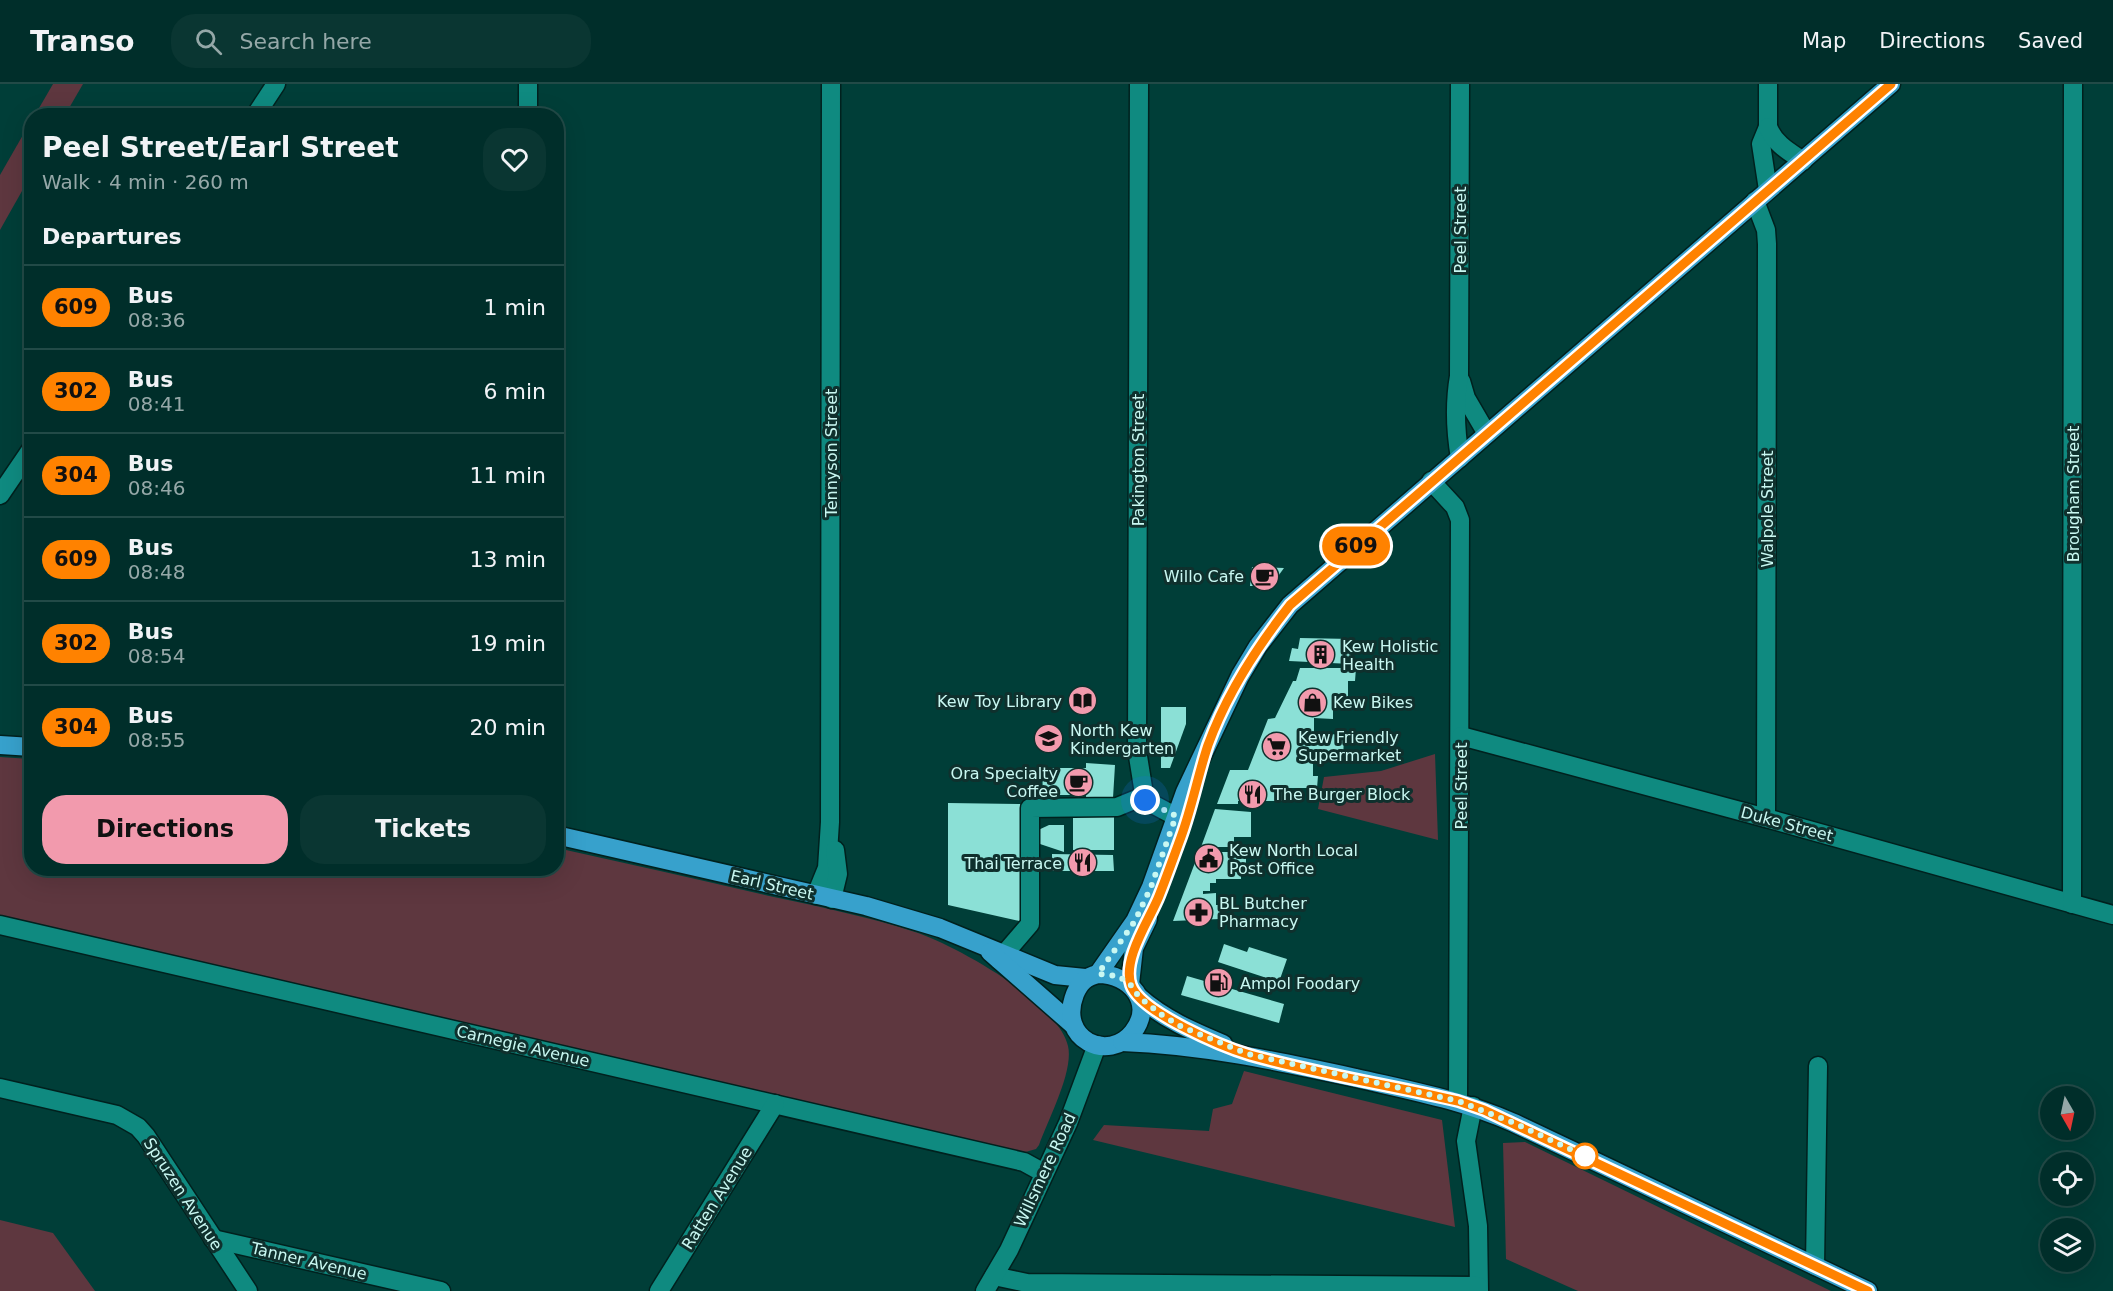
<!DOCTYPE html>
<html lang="en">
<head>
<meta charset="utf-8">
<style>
	:root { --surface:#002e2a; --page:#0a3632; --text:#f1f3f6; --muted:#95a8a8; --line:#224a47; --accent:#f29aad }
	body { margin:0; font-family:"DejaVu Sans",sans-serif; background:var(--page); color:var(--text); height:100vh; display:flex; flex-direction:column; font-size:22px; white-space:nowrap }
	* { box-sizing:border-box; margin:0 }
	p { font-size:20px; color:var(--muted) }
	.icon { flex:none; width:33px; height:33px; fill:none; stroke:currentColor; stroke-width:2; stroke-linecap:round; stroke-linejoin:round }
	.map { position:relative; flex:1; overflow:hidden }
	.side { position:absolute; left:24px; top:24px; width:540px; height:768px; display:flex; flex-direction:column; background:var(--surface); border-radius:24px; box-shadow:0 6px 24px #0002,0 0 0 2px var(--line) }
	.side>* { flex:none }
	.badge { padding:0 12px; border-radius:20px; font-size:21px; line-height:39px }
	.needle { width:39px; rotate:171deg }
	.controls { position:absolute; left:2040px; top:1002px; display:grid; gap:12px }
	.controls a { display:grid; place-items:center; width:54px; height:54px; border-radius:50%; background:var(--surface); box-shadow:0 6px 24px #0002,0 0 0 2px var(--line); font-size:30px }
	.you { position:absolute; width:30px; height:30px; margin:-15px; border:4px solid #fff; border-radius:50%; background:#1a73e8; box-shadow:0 0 0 9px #1a73e833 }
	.map>.badge { position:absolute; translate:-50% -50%; box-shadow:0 0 0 3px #fff }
	h2 { padding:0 18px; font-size:22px; line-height:54px }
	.round { display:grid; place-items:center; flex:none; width:63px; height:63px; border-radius:24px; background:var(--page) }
	.summary { display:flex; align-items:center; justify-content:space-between; height:102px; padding:0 18px }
	h1 { font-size:28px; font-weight:700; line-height:45px }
	.primary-button { display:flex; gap:12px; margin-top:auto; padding:12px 18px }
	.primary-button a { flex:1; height:69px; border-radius:24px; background:var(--accent); color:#111; font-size:24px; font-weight:700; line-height:69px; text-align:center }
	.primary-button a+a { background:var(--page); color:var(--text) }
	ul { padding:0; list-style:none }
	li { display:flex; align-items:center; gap:18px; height:84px; padding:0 18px; border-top:2px solid var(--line) }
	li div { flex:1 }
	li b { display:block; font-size:22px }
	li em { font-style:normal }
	li .badge { min-width:66px; font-weight:700; text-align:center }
	header { display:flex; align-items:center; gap:36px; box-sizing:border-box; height:84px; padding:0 30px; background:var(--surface); border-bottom:2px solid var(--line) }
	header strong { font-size:28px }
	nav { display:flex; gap:33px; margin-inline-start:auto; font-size:21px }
	.search { width:420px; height:54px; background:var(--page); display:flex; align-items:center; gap:15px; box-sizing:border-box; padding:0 21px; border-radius:24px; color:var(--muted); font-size:22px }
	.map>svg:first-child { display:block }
</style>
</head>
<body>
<header>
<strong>Transo</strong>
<div class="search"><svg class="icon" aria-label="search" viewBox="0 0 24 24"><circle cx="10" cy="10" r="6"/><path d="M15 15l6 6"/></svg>Search here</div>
<nav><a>Map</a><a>Directions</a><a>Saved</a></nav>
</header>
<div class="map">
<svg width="2113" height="1207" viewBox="0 0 2113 1207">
	<rect width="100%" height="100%" fill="#003e38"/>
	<g fill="#5e373f">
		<polygon points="53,0 83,0 65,31 35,31"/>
		<polygon points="31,37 31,91 0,146 0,91"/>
		<polygon points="1435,670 1438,756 1318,725 1324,693 1381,687"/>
		<path d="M0,673L31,675L32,784H556L557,764C629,780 701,796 774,813C821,823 869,833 915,848C955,861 1058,918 1068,962C1074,987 1048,1036 1039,1061L1036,1065L1022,1069L0,831Z"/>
		<polygon points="1244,987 1442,1036 1455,1143 1093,1056 1104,1041 1209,1047 1213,1025 1232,1020"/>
		<polygon points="1525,1058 1831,1207 1578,1207 1506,1175 1503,1059"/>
		<polygon points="0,1136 53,1149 95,1207 0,1207"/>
	</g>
	<g fill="#8be0d6">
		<polygon points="1252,483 1284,484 1271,502 1250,502"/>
		<polygon points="1300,554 1352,555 1351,580 1289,577 1292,564 1298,565"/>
		<polygon points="1300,584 1356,584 1355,597 1348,597 1348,614 1341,613 1340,622 1333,622 1333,635 1314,634 1314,649 1344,651 1343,677 1313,677 1313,692 1318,692 1317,704 1283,704 1283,717 1238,717 1238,720 1217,720 1230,686 1248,686 1268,635 1275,634 1293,597 1296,597"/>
		<polygon points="1161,623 1186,623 1186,640 1170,684 1161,684"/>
		<polygon points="1086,679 1115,681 1113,714 1086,714 1086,711 1043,711 1042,684 1086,684"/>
		<polygon points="948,719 1025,720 1024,838 948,821"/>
		<polygon points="1215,725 1251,728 1251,753 1234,753 1234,763 1201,763"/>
		<rect x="1073" y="729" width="41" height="37"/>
		<polygon points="1049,741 1064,741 1064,768 1034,758 1034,748"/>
		<polygon points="1199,768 1246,768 1246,780 1241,780 1241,795 1216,795 1216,799 1210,799 1210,807 1203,807 1203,810 1216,809 1216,821 1220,821 1220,835 1173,837"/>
		<polygon points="1052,770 1113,771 1114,787 1052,787"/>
		<polygon points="1224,860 1247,868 1249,863 1287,875 1279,898 1218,878"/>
		<polygon points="1187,892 1284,920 1279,939 1181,911"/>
	</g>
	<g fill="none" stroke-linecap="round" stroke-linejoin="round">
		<defs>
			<g id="minor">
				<polyline points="528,0 528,32"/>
				<polyline points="1139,0 1137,666 1145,716 1175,732"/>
				<polyline points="1768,0 1768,43 1761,60 1768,106"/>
				<polyline points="255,32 276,0"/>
				<path d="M1768,43C1775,60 1788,67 1803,77"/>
				<polyline points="1755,117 1766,146 1767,160 1766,734"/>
				<polyline points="1461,297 1466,314 1487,350"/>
				<path d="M1460,374C1455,345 1454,321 1459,292L1460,0"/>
				<polyline points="1431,397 1455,423 1460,436 1458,1017"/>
				<polyline points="0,411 32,364"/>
				<polyline points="1461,652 1766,734 2113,831"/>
				<polyline points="816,811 827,784 830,738 831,0"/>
				<polyline points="832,815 838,790 835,766"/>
				<polyline points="2072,820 2073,0"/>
				<polyline points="0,841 1024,1078 1044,1089"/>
				<polyline points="999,876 1030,840 1030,724 1117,723 1144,712"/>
				<polyline points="0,1004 117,1031 138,1043 146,1052 248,1207"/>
				<polyline points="1473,1022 1466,1057 1478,1142 1479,1207"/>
				<polyline points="213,1155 441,1207"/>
				<polyline points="1815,1182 1818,982"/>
				<polyline points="994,1192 1027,1199 1478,1202"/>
				<polyline points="659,1207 775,1020"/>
				<polyline points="985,1207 1009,1166 1068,1039 1097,961"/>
			</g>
			<g id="major">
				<polyline points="0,661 32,663"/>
				<polyline points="556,751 866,822 940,844 1055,891 1085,894"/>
				<polyline points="990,868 1072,940"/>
				<polyline points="1098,890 1135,837 1151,803 1185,708 1240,592 1258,562 1290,521 1891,0"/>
				<path d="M1098,890C1130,890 1155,919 1133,948C1109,979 1057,956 1075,910C1080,898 1086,893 1098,890Z"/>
				<polyline points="1130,900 1134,864 1148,835"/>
				<path d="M1139,913C1164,935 1192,947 1223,960"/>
				<path d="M1122,958C1203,961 1277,977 1356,994C1412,1007 1462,1016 1514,1039L1868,1207"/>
			</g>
		</defs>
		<use href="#minor" stroke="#00211e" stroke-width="21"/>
		<use href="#major" stroke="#00211e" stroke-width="21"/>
		<use href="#minor" stroke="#0f8a80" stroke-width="18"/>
		<use href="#major" stroke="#37a1cc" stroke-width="18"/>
	</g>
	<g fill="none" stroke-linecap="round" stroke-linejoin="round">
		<defs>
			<path id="line" d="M1868,1207L1484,1026L1458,1017C1389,1001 1318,990 1250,971C1223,963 1140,928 1131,901C1122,875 1150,835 1159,812C1167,792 1174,772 1181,753C1192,723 1198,691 1208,661C1227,609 1256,564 1290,521L1891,0"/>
		</defs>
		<use href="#line" stroke="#fff" stroke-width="14"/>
		<use href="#line" stroke="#ff8200" stroke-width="9"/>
		<polyline stroke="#c9f8f2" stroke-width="6" stroke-dasharray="0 10.8" points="1145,716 1176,732 1151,803 1135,837 1098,890 1118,892 1130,900 1139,913 1162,931 1182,943 1248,970 1458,1017 1514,1039 1585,1072"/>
	</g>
	<defs>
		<symbol id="cafe-disc" viewBox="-11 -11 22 22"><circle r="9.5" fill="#f29aad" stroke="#0f302d"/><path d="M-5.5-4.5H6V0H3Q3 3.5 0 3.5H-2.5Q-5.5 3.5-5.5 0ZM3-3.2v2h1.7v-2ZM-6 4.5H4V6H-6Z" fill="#111"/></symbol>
		<symbol id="building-disc" viewBox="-11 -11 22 22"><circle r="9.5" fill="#f29aad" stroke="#0f302d"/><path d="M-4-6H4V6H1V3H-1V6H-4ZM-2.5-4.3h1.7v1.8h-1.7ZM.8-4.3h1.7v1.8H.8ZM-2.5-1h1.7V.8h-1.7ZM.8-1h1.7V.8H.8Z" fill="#111"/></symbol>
		<symbol id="library-disc" viewBox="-11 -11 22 22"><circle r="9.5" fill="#f29aad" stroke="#0f302d"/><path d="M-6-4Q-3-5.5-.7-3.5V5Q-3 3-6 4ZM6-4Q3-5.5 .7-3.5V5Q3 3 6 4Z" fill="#111"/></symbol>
		<symbol id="shop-disc" viewBox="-11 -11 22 22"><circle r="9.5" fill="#f29aad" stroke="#0f302d"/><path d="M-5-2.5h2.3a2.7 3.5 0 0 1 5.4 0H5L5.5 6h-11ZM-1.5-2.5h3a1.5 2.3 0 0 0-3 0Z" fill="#111"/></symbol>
		<symbol id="school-disc" viewBox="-11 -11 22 22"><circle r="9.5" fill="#f29aad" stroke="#0f302d"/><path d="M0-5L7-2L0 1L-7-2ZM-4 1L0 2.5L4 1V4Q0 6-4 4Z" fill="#111"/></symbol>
		<symbol id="supermarket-disc" viewBox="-11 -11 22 22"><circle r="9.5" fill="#f29aad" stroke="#0f302d"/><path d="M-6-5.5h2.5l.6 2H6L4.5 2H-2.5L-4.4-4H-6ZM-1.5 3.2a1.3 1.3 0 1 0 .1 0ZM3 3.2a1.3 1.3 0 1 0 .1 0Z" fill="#111"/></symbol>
		<symbol id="restaurant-disc" viewBox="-11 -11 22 22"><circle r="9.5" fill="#f29aad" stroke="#0f302d"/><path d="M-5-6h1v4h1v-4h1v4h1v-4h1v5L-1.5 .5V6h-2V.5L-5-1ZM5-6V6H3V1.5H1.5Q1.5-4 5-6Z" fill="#111"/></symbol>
		<symbol id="civic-disc" viewBox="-11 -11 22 22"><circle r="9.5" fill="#f29aad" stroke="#0f302d"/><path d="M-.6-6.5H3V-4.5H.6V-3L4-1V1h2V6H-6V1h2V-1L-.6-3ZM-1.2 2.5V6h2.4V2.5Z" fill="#111"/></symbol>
		<symbol id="pharmacy-disc" viewBox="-11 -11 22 22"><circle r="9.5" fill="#f29aad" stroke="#0f302d"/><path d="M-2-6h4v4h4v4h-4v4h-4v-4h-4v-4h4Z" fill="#111"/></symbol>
		<symbol id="fuel-disc" viewBox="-11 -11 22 22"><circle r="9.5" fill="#f29aad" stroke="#0f302d"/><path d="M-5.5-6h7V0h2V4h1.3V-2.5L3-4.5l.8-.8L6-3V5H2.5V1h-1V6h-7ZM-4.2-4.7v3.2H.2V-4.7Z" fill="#111"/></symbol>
	</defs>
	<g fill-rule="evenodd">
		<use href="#cafe-disc" x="1248" y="476" width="33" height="33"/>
		<use href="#building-disc" x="1304" y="554" width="33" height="33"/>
		<use href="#library-disc" x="1066" y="600" width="33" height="33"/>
		<use href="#shop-disc" x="1296" y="602" width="33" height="33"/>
		<use href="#school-disc" x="1032" y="638" width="33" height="33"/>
		<use href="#supermarket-disc" x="1260" y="646" width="33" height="33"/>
		<use href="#cafe-disc" x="1062" y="682" width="33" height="33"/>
		<use href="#restaurant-disc" x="1236" y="694" width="33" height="33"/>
		<use href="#civic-disc" x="1192" y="758" width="33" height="33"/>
		<use href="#restaurant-disc" x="1066" y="762" width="33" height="33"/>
		<use href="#pharmacy-disc" x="1182" y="812" width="33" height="33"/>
		<use href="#fuel-disc" x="1202" y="882" width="33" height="33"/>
	</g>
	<circle fill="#fff" stroke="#ff8200" stroke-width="3" cx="1585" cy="1072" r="12"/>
	<g text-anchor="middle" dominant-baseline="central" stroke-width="6" stroke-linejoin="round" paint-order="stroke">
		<g font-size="16" fill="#c9f8f2" stroke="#0f302d">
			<text transform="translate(1460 146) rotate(-90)">Peel Street</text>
			<text transform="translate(831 369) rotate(-90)">Tennyson Street</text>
			<text transform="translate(1138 376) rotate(-90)">Pakington Street</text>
			<text transform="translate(2073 410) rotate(-90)">Brougham Street</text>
			<text transform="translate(1767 425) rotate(-90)">Walpole Street</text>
			<text transform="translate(1461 702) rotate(-90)">Peel Street</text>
			<text transform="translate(1787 740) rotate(15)">Duke Street</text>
			<text transform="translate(772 801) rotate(13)">Earl Street</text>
			<text transform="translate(523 962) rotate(13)">Carnegie Avenue</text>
			<text transform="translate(1045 1086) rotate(-65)">Willsmere Road</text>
			<text transform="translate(183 1110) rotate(57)">Spruzen Avenue</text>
			<text transform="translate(717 1114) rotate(-58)">Ratten Avenue</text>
			<text transform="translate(309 1177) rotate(13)">Tanner Avenue</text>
		</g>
		<g font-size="16" fill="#c9f8f2" stroke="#0f302d" text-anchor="start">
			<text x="1244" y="492" text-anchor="end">Willo Cafe</text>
			<text x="1342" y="562">Kew Holistic<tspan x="1342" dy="18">Health</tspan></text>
			<text x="1062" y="617" text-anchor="end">Kew Toy Library</text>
			<text x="1333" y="618">Kew Bikes</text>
			<text x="1070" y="646">North Kew<tspan x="1070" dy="18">Kindergarten</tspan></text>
			<text x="1298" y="653">Kew Friendly<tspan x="1298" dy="18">Supermarket</tspan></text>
			<text x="1058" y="689" text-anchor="end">Ora Specialty<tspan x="1058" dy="18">Coffee</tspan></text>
			<text x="1273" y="710">The Burger Block</text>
			<text x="1229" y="766">Kew North Local<tspan x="1229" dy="18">Post Office</tspan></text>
			<text x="1062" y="779" text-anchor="end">Thai Terrace</text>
			<text x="1219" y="819">BL Butcher<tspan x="1219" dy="18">Pharmacy</tspan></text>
			<text x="1240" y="899">Ampol Foodary</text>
		</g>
	</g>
</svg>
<div class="controls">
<a><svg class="needle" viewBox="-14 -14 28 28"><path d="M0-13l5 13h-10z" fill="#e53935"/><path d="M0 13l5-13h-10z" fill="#95a8a8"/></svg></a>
<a><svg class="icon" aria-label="locate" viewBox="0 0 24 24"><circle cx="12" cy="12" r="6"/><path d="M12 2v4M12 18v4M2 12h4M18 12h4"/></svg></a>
<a><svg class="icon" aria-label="layers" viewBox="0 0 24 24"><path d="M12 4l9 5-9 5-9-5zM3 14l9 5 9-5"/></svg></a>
</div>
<div class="you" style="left:1145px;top:716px"></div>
<b class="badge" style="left:1356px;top:462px;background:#ff8200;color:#111">609</b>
<section class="side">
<div class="summary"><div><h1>Peel Street/Earl Street</h1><p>Walk · 4 min · 260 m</p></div><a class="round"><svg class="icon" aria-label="heart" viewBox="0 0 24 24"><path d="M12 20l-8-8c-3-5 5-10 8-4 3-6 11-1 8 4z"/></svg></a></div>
<h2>Departures</h2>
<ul>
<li><span class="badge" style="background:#ff8200;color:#111">609</span><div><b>Bus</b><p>08:36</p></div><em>1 min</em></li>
<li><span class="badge" style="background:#ff8200;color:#111">302</span><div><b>Bus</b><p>08:41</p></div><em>6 min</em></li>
<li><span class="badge" style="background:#ff8200;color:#111">304</span><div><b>Bus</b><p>08:46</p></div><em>11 min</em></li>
<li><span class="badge" style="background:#ff8200;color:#111">609</span><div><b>Bus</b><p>08:48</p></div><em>13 min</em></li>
<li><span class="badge" style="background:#ff8200;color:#111">302</span><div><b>Bus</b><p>08:54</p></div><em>19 min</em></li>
<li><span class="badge" style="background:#ff8200;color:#111">304</span><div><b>Bus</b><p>08:55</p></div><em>20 min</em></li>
</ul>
<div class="primary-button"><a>Directions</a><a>Tickets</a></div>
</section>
</div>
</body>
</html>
